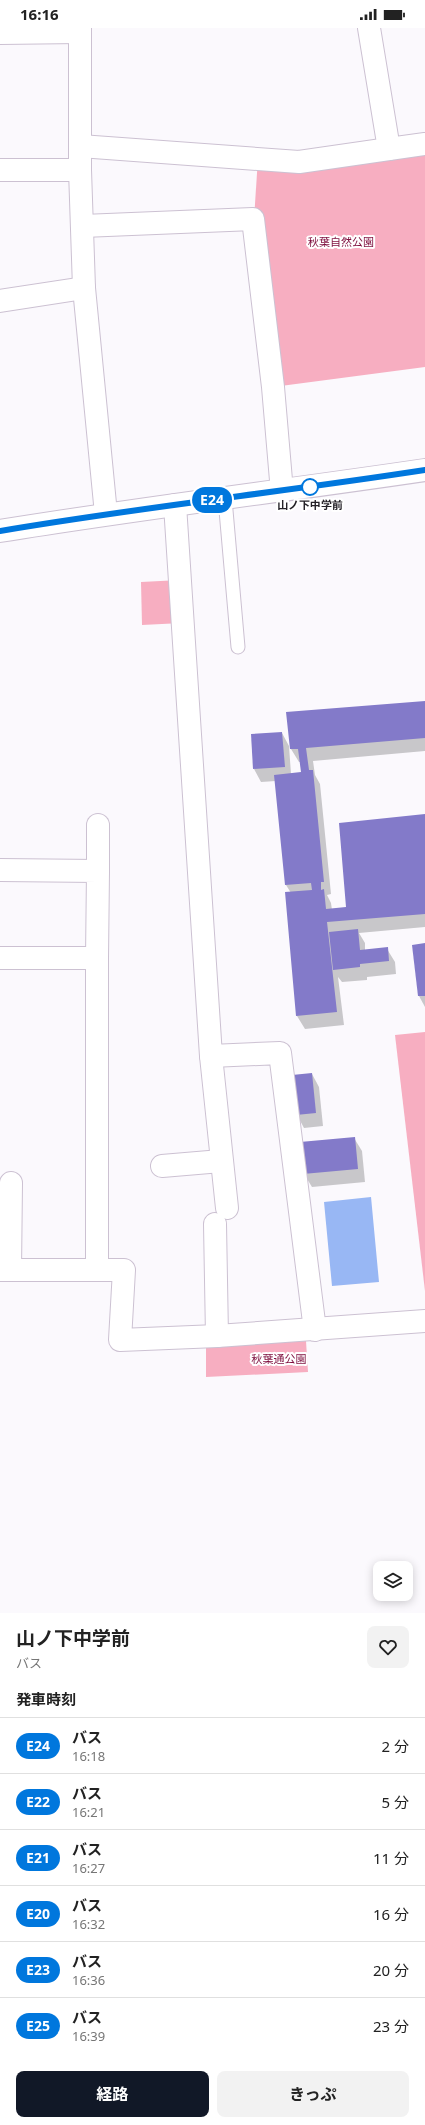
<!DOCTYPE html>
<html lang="ja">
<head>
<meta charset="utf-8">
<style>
	:root { --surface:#fff; --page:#f2f2f2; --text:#222; --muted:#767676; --line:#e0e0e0; --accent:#111827 }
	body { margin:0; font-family:"Noto Sans","Noto Sans JP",sans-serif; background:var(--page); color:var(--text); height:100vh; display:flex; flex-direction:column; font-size:15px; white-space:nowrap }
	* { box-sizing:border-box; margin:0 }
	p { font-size:13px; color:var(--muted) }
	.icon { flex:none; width:22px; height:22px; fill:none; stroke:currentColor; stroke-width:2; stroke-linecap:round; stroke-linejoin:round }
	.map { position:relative; height:1585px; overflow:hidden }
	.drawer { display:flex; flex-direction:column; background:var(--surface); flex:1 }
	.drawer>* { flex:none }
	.badge { padding:0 8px; border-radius:13px; font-size:14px; line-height:26px }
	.tools { position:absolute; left:373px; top:1533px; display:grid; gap:8px }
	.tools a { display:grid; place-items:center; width:40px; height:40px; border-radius:8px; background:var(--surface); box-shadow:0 2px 10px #0003; font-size:20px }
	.map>.badge { position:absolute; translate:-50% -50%; box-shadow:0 0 0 2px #fff }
	h2 { padding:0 16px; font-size:15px; line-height:36px }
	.round { display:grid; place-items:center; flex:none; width:42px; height:42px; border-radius:8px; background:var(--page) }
	.overview { display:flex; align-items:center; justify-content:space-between; height:68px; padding:0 16px }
	h1 { font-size:19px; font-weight:700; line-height:30px }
	.action { display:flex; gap:8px; margin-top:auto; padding:8px 16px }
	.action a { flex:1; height:46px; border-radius:8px; background:var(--accent); color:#fff; font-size:16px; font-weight:700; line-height:46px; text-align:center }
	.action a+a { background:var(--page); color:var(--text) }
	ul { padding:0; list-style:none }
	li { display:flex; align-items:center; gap:12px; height:56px; padding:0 16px; border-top:1px solid var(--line) }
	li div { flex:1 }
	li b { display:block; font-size:15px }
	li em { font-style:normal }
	li .badge { min-width:44px; font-weight:700; text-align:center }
	.status { display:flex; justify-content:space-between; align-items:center; height:28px; padding:0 20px; background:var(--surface); direction:ltr }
	.status svg { height:11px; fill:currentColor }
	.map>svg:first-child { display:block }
</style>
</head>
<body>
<div class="status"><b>16:16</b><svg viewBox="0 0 49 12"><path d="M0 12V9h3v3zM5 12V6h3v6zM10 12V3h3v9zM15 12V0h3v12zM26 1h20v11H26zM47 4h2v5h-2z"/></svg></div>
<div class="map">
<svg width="425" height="1585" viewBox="0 0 425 1585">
	<rect width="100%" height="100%" fill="#fbf9fd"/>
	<g fill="#f7aec1">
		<polygon points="425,116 425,339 273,359 254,191 258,130"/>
		<polygon points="180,552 182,595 142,597 141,554"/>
		<polygon points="425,1004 425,1263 395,1007"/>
		<polygon points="306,1313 308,1344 206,1349 206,1319"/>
	</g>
	<polygon fill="#98b7f4" points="371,1169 379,1254 332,1258 324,1174"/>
	<g fill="#0003">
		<polygon points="425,674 425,723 313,733 315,747 320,756 331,866 327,867 331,875 332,882 347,880 425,787 425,899 359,905 365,915 365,922 387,921 395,934 396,946 367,949 367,952 342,954 338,949 344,997 305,1001 297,988 291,865 286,857 276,753 261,754 254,741 282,705 289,718 291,746 302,745 300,734 299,734 291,721 287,685"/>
		<polygon points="425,916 425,979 419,968"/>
		<polygon points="312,1046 319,1059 323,1098 304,1100 297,1087"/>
		<polygon points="354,1110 362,1123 365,1154 312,1159 304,1146"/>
	</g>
	<g fill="#837ac9">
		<polygon points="425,673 425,710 306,720 309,742 313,742 324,854 321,854 321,862 324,861 326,881 346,879 339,795 425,786 425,886 327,894 337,984 296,988 285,864 312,862 311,855 285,857 274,747 301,744 298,721 290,721 286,684"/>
		<polygon points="282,704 285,739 253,741 251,706"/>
		<polygon points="358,901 360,922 388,919 389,933 360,936 360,939 333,942 329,904"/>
		<polygon points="425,915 425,968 418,968 412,917"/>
		<polygon points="312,1045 316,1085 296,1087 292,1047"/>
		<polygon points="355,1109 358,1141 303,1146 300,1114"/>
	</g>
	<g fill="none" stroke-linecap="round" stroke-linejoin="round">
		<defs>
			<polyline id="lane" points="225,471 238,619"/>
			<g id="street">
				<polyline points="369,0 389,121 425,116"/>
				<polyline points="0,5 80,4"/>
				<polyline points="80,118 299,134 389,121"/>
				<polyline points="0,142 80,142"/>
				<polyline points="83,198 253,191 273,359 282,464"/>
				<polyline points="0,273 84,260"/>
				<polyline points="175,477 211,1028 280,1025 315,1302"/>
				<polyline points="0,842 98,843 97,930"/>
				<polyline points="98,843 98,797"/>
				<polyline points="0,930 97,930 97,1242"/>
				<polyline points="211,1028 227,1180"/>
				<polyline points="162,1138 221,1133"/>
				<polyline points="215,1196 217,1308"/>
				<polyline points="0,1242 124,1242 120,1312 217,1308 425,1293"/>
				<polyline points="10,1242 11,1155"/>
			</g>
			<polyline id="secondary" points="80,0 80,142 84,260 106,486"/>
			<path id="highway" d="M0,503C141,480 283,463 425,442"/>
		</defs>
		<use href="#lane" stroke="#ccc1d2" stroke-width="15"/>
		<use href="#street" stroke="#ccc1d2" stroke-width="24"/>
		<use href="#secondary" stroke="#ccc1d2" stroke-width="24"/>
		<use href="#highway" stroke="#ccc1d2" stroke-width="24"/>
		<use href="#lane" stroke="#fff" stroke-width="13"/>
		<use href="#street" stroke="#fff" stroke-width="22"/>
		<use href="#secondary" stroke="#fff" stroke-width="22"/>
		<use href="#highway" stroke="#fff" stroke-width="22"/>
	</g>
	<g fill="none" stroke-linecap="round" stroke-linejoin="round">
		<defs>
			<path id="line" d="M0,503C141,479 283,464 425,442"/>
		</defs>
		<use href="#line" stroke="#fff" stroke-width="9"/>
		<use href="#line" stroke="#07d" stroke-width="6"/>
	</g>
	<circle fill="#fff" stroke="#07d" stroke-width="2" cx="310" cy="459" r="8"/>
	<g text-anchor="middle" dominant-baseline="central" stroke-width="4" stroke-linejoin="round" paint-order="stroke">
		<g font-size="11" fill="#7e0f3e" stroke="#fff">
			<text x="341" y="213">秋葉自然公園</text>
			<text x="279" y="1330">秋葉通公園</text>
		</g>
		<g font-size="11" font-weight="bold" fill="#242127" stroke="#fff">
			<text x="310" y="476">山ノ下中学前</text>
		</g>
	</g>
</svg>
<div class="tools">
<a><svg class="icon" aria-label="layers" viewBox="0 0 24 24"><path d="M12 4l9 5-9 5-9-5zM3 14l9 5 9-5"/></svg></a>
</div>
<b class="badge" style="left:212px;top:472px;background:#07d;color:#fff">E24</b>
</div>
<section class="drawer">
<div class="overview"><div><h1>山ノ下中学前</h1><p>バス</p></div><a class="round"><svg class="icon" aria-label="heart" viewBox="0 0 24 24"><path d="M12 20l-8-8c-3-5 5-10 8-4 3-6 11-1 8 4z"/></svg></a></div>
<h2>発車時刻</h2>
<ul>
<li><span class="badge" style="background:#07d;color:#fff">E24</span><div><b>バス</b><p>16:18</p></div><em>2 分</em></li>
<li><span class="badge" style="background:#07d;color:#fff">E22</span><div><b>バス</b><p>16:21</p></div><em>5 分</em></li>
<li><span class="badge" style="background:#07d;color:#fff">E21</span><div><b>バス</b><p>16:27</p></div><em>11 分</em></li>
<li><span class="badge" style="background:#07d;color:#fff">E20</span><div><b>バス</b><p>16:32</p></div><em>16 分</em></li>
<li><span class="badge" style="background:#07d;color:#fff">E23</span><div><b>バス</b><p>16:36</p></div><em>20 分</em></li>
<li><span class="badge" style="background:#07d;color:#fff">E25</span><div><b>バス</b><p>16:39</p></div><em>23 分</em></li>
</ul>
<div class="action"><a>経路</a><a>きっぷ</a></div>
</section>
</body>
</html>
